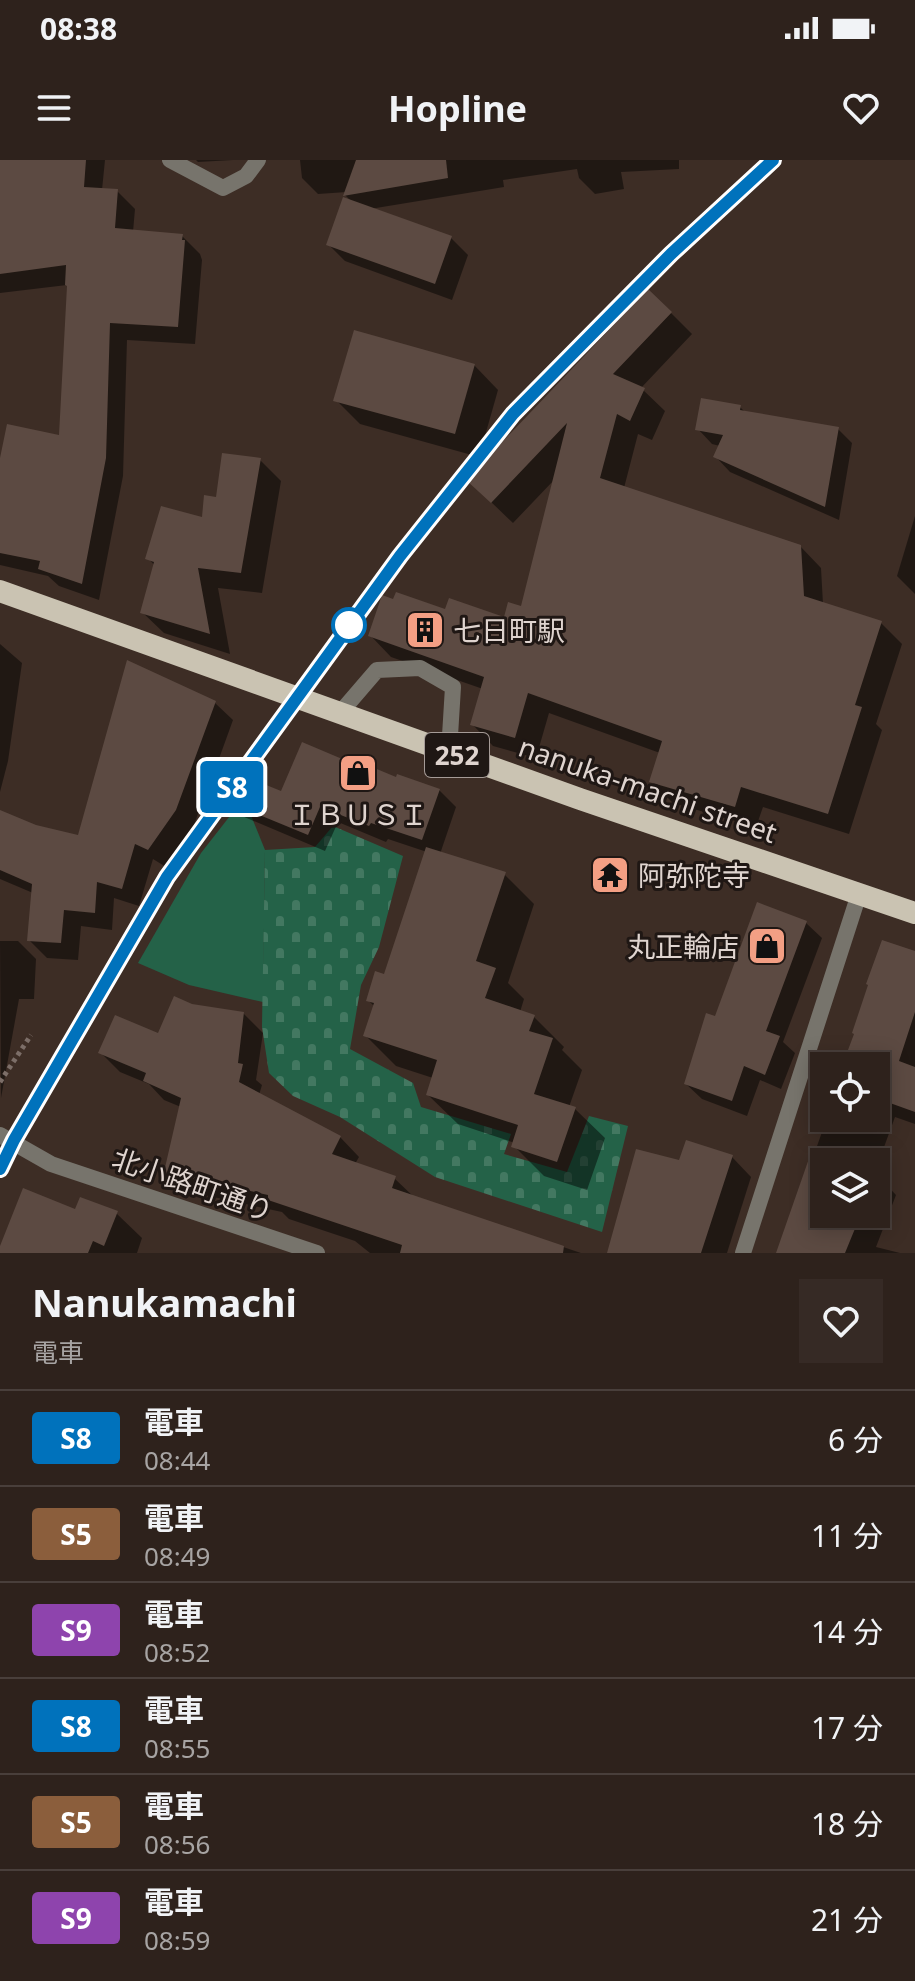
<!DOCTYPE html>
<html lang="ja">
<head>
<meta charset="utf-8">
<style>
	:root { --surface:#2e221c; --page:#362a25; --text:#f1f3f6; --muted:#a7a4a3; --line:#493f3b }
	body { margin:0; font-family:"Noto Sans","Noto Sans JP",sans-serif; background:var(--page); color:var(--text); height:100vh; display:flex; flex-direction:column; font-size:30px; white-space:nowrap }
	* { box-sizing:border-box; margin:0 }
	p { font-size:26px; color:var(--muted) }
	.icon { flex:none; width:44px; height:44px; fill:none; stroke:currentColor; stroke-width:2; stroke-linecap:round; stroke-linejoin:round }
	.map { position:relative; height:1093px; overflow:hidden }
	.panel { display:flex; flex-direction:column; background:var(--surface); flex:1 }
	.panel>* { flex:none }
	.badge { padding:0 16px; border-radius:6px; font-size:28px; line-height:52px }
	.tools { position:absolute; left:810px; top:892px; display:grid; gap:16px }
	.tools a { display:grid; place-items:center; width:80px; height:80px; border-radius:0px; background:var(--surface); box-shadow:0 4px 20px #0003,0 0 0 2px var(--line); font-size:40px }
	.map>.badge { position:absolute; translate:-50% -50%; box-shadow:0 0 0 4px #fff }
	.round { display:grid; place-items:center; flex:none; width:84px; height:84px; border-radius:0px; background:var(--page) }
	.headline { display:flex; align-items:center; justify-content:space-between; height:136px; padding:0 32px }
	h1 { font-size:38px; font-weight:700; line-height:60px }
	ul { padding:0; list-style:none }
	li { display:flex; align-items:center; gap:24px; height:96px; padding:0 32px; border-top:2px solid var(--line) }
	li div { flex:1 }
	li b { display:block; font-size:30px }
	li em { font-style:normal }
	li .badge { min-width:88px; font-weight:700; text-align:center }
	.status { display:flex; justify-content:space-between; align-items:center; height:56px; padding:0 40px; background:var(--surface); direction:ltr }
	.status svg { height:22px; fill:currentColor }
	header { display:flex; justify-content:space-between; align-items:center; height:104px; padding:0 32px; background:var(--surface); font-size:36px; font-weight:700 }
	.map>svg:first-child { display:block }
</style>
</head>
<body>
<div class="status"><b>08:38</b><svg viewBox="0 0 49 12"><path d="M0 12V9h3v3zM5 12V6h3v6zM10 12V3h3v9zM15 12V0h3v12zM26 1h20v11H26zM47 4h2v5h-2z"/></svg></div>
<header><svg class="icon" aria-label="menu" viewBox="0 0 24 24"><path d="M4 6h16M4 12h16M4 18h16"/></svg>Hopline<svg class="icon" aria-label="heart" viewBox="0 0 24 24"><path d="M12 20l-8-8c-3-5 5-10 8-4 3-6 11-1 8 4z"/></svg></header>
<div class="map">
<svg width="915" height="1093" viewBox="0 0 915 1093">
	<defs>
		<pattern id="cemetery-stones" width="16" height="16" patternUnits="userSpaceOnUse" patternTransform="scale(2)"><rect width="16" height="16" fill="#246248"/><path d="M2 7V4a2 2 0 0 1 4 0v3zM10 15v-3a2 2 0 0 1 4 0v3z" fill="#437861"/></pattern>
	</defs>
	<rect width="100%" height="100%" fill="#3d2d25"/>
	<polygon fill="#246248" points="244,638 265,690 263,842 189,825 138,803 201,693"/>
	<polygon fill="url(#cemetery-stones)" points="333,666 403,696 379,787 361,825 350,889 413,923 421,947 511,974 504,994 567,1012 589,956 628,966 602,1072 435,1017 340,957 293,936 269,913 262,867 265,690 315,687"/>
	<g fill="#0007">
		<polygon points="0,0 105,0 102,30 117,31 135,49 133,72 182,76 200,94 202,100 195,184 127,180 123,316 99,440 59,426 48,416 0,405 0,308 61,277 69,127 67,125 0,133"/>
		<polygon points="196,0 233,0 198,2"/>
		<polygon points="300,0 679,0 679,9 621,12 624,29 595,34 579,18 577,9 503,20 504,27 370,49 451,78 468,95 452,140 345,101 328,84 353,43 345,35 347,32 318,34 302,18"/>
		<polygon points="671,153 692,174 641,228 665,251 652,280 638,274 624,328 800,386 821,408 823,444 881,463 902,484 876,564 882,570 849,674 763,647 756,667 673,643 651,621 660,593 549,553 536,598 493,586 472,564 483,529 391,497 370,475 446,452 505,460 523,448 555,319 513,363 490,341"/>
		<polygon points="474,205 498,230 479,297 360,264 336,240"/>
		<polygon points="740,247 747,254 838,269 852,283 839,360 730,312 716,297 720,286 712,284 698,269"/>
		<polygon points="260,300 281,321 262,433 218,428 230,494 164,473 142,452 155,406 148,398 204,360 218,339"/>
		<polygon points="915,356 915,434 897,416"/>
		<polygon points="0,484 22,503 8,601 0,632"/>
		<polygon points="215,543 233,560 216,607 282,633 355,606 439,630 456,647 440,694 504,714 534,744 508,823 524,839 520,852 534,857 564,887 562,890 582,910 569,947 575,949 605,978 587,1030 544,1016 514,986 515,983 458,964 428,935 433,918 396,906 366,876 375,847 368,840 385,816 427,692 388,679 386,682 338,662 325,691 223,648 206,631 193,668 166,707 153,699 139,746 114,738 112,770 81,766 78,800 47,798 29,780 33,733 0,719 0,652 38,667 80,677"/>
		<polygon points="806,763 822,778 783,882 795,893 781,929 760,920 747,956 702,939 686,924"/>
		<polygon points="0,781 18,781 36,799 34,839 19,839 1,938"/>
		<polygon points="915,793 915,964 895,957 876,1009 876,1002 824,1002 824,1054 876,1054 876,1014 896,1035 876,1087 900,1093 779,1093 827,958 876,958 876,906 845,906"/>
		<polygon points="192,846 243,853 263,873 256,920 262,925 259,935 340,977 359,997 355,1004 394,1018 414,1037 581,1093 370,1093 355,1081 289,1059 282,1052 186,1031 166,1011 181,947 164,940 149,924 120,912 101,893 159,876"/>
		<polygon points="732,997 751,1017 727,1093 609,1093 680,1003"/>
		<polygon points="76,1052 116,1053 142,1078 137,1093 0,1093"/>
	</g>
	<g fill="#5c4a42">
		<polygon points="0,0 86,0 84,27 118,29 115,68 183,74 182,80 185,80 178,167 110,163 106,298 82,424 38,409 40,401 0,393 0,298 7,264 59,275 67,126 65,125 66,105 0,114"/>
		<polygon points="356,0 446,0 448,18 343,36"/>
		<polygon points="343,37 452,76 435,124 326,85"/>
		<polygon points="648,129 672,152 613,214 645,228 630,261 617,254 600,318 801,385 804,436 882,461 855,545 862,547 828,654 741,627 735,647 649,622 662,581 528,533 515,578 470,565 484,517 368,476 382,435 393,439 396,432 445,449 449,438 504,457 508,442 521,446 567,263 491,343 466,320"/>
		<polygon points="354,170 475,204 455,274 333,241"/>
		<polygon points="701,238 741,245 740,250 839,267 825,347 713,297 723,275 695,270"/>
		<polygon points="222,293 261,298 241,413 198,408 210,474 140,453 154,402 145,399 161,346 202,357 204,335 216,337"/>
		<polygon points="127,500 216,541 176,650 148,690 135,684 122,729 97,722 95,753 64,750 61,783 27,781 32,724 0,710 0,650 36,665 78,675"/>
		<polygon points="302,582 354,604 355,600 396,617 397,614 440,629 422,680 371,663 369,666 320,647 308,675 204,632 215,604 281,631"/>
		<polygon points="426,687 506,712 476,801 496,808 485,838 535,855 529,871 553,878 534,934 576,947 557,1002 511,987 518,965 426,935 437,900 363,876 374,843 366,841 375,811 384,814"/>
		<polygon points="757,742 807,761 766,871 780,876 765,915 744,906 732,941 684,924 706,853 715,856"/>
		<polygon points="882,780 915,791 915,852 899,901 915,907 915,952 876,938 876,906 842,906 854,874 852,873 868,825 866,824"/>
		<polygon points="174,836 192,844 244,852 238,903 243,904 239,922 341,976 332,994 396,1016 392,1028 564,1086 563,1093 400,1093 402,1085 268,1040 268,1035 164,1012 181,938 143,921 146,913 98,893 115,855 158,873"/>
		<polygon points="686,980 733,995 701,1093 607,1093 636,989 679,1000"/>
		<polygon points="813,987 850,1002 824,1002 824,1054 861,1054 845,1093 776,1093"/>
		<polygon points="23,1028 75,1049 80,1037 118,1051 104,1086 93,1081 88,1093 0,1093 0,1086"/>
	</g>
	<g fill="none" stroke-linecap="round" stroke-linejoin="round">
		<polyline stroke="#7c6e68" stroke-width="5" stroke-dasharray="4 4" stroke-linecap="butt" points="0,922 31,875"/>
		<polyline stroke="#77746c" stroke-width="16" points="340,553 377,510 420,508 453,527 449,592"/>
		<g stroke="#77746c" stroke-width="16">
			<polyline points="170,0 223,28 246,16 258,0"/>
			<polyline points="0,975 51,1004 317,1093"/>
			<polyline points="743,1093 859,734"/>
		</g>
		<polyline stroke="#cac3b2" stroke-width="22" points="0,431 580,639 915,753"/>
		<defs>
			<polyline id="rail" points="0,1009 14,980 167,717 400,396 513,254 671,94 773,0"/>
		</defs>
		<use href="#rail" stroke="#ccc0bb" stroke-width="9"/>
		<use href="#rail" stroke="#1f1714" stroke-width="6" stroke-dasharray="18" stroke-linecap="butt"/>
	</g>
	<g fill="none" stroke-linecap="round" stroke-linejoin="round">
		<defs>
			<polyline id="line" points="0,1009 14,980 167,717 400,396 513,254 671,94 773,0"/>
		</defs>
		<use href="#line" stroke="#fff" stroke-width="18"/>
		<use href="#line" stroke="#0072bc" stroke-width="12"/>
	</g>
	<defs>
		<symbol id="building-square" viewBox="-11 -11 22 22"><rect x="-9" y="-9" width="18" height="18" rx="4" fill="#f39f84" stroke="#1f1714"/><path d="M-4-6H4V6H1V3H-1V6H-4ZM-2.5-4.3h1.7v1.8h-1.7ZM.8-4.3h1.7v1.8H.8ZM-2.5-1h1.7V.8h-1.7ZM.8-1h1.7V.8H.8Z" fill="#111"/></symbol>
		<symbol id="shop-square" viewBox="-11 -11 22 22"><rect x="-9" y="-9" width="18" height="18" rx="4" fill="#f39f84" stroke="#1f1714"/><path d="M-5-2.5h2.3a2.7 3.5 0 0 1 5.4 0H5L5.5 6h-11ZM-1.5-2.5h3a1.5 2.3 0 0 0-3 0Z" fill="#111"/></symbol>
		<symbol id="temple-square" viewBox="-11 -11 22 22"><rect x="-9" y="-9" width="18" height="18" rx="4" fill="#f39f84" stroke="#1f1714"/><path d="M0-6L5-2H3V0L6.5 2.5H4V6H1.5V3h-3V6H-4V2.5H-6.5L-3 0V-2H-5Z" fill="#111"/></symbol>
	</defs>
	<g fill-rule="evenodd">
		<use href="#building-square" x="403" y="448" width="44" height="44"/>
		<use href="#shop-square" x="336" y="591" width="44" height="44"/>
		<use href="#temple-square" x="588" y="693" width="44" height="44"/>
		<use href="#shop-square" x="745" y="764" width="44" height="44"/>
	</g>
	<circle fill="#fff" stroke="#0072bc" stroke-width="4" cx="349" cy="465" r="16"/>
	<g text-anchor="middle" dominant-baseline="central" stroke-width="6" stroke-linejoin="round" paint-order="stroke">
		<rect fill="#1f1714" stroke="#a59b97" stroke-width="2" x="425" y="573" width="64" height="44" rx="6"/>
		<g font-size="26" font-weight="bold" fill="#dfd4cf">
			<text x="457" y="595">252</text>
		</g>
		<g font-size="28" fill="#dfd4cf" stroke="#1f1714" text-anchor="start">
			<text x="453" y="470">七日町駅</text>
			<text x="358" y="654" text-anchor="middle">ＩＢＵＳＩ</text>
			<text x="638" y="715">阿弥陀寺</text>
			<text x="739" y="786" text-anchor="end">丸正輪店</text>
		</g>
		<g font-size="28" fill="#dfd4cf" stroke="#1f1714">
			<text transform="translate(648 629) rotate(19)">nanuka-machi street</text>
			<text transform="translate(193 1024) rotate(19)">北小路町通り</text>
		</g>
	</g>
</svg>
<div class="tools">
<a><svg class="icon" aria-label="locate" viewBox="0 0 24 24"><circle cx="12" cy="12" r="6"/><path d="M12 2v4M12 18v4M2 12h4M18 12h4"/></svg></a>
<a><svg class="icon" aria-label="layers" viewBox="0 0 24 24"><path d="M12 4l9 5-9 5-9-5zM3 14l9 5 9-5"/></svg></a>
</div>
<b class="badge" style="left:232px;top:627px;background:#0072bc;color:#fff">S8</b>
</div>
<section class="panel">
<div class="headline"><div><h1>Nanukamachi</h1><p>電車</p></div><a class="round"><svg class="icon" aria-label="heart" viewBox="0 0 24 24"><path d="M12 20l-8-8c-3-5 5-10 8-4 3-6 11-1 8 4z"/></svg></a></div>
<ul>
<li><span class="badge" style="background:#0072bc;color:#fff">S8</span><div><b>電車</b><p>08:44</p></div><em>6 分</em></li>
<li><span class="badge" style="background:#8b5e3c;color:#fff">S5</span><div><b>電車</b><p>08:49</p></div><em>11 分</em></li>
<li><span class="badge" style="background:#8e44ad;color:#fff">S9</span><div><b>電車</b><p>08:52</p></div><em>14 分</em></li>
<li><span class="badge" style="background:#0072bc;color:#fff">S8</span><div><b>電車</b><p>08:55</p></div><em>17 分</em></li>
<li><span class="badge" style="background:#8b5e3c;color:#fff">S5</span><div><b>電車</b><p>08:56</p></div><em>18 分</em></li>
<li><span class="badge" style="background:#8e44ad;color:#fff">S9</span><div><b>電車</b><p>08:59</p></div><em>21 分</em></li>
</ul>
</section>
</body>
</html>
